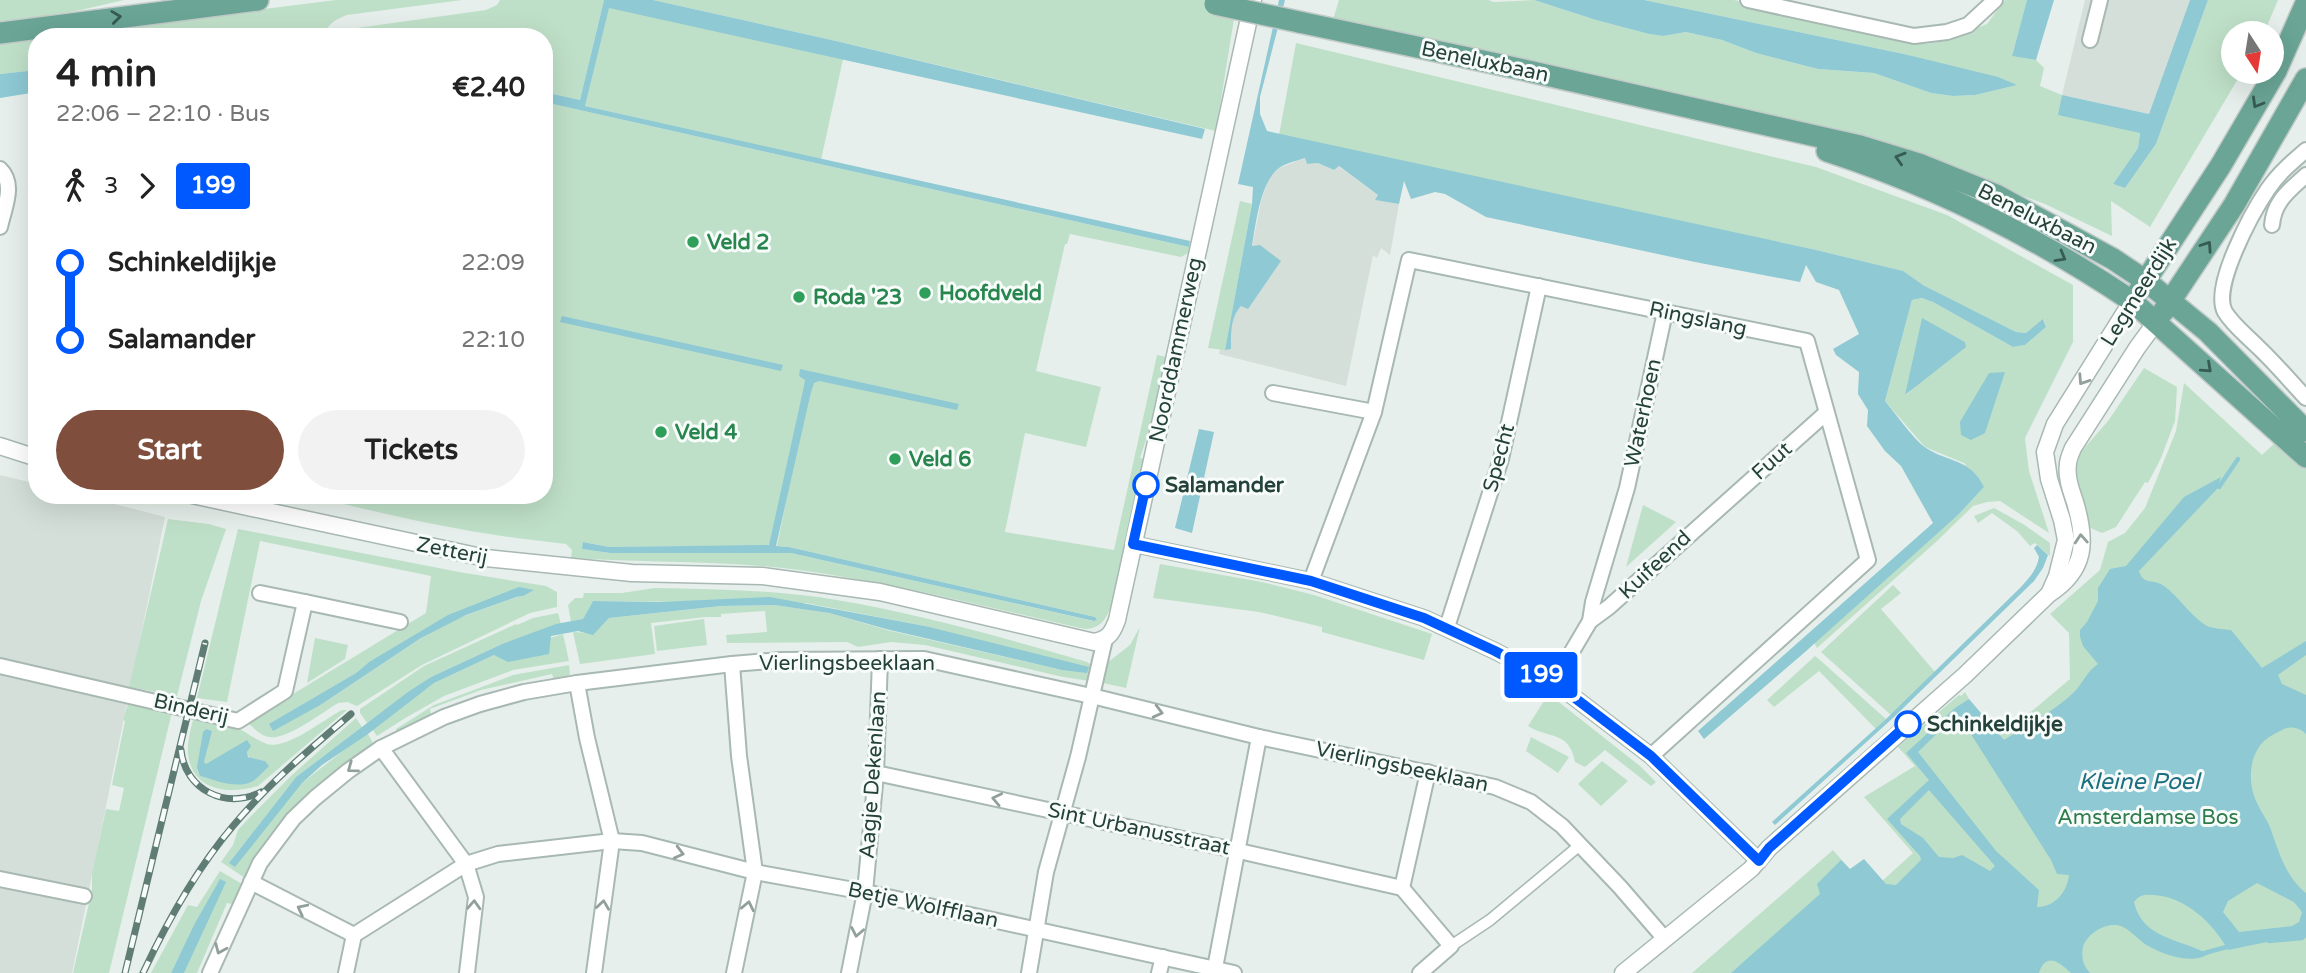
<!DOCTYPE html>
<html lang="en">
<head>
<meta charset="utf-8">
<style>
	:root { --surface:#fff; --page:#f2f2f2; --text:#222; --muted:#767676; --accent:#804e3d }
	body { margin:0; font-family:"Varela Round",sans-serif; background:var(--page); color:var(--text); height:100vh; display:flex; flex-direction:column; font-size:26px; white-space:nowrap }
	* { box-sizing:border-box; margin:0 }
	p { font-size:23px; color:var(--muted) }
	.icon { flex:none; width:38px; height:38px; fill:none; stroke:currentColor; stroke-width:2; stroke-linecap:round; stroke-linejoin:round }
	.map { position:relative; flex:1; overflow:hidden }
	.drawer { position:absolute; left:28px; top:28px; width:525px; height:476px; display:flex; flex-direction:column; background:var(--surface); border-radius:28px; box-shadow:0 7px 28px #0002 }
	.drawer>* { flex:none }
	.badge { padding:0 14px; border-radius:5px; font-size:24px; line-height:46px }
	.needle { width:46px; rotate:168deg }
	.fabs { position:absolute; left:2221px; top:21px; display:grid; gap:14px }
	.fabs a { display:grid; place-items:center; width:63px; height:63px; border-radius:50%; background:var(--surface); box-shadow:0 7px 28px #0002; font-size:35px }
	.map>.badge { position:absolute; translate:-50% -50%; box-shadow:0 0 0 4px #fff }
	.legs { display:flex; align-items:center; gap:10px; height:77px; padding:0 28px; font-size:23px }
	.legs p { margin-inline-start:auto }
	.head { display:flex; align-items:center; justify-content:space-between; height:119px; padding:0 28px }
	h1 { font-size:38px; font-weight:700; line-height:52px }
	.cta { display:flex; gap:14px; margin-top:auto; padding:14px 28px }
	.cta a { flex:1; height:80px; border-radius:42px; background:var(--accent); color:#fff; font-size:28px; font-weight:700; line-height:80px; text-align:center }
	.cta a+a { background:var(--page); color:var(--text) }
	ul { padding:0 28px; list-style:none }
	li { display:flex; align-items:center; gap:24px; height:77px; font-size:26px }
	li i { display:grid; place-items:center; width:10px; height:100%; margin:0 9px; background:currentColor }
	li i::after { content:''; width:18px; height:18px; margin:-9px; border:5px solid; border-radius:50%; background:var(--surface) }
	li p { margin-inline-start:auto }
	li:first-child i { background:linear-gradient(#0000 50%,currentColor 0) }
	li:last-child i { background:linear-gradient(currentColor 50%,#0000 0) }
	.map>svg:first-child { display:block }
</style>
</head>
<body>
<div class="map">
<svg width="2306" height="973" viewBox="0 0 2306 973">
	<rect width="100%" height="100%" fill="#e6efeb"/>
	<g fill="#d4dfda">
		<polygon points="2085,0 2190,0 2149,114 2062,95"/>
		<polygon points="1305,158 1307,164 1318,163 1334,170 1338,166 1378,195 1376,200 1399,204 1390,255 1381,248 1377,258 1373,255 1346,386 1219,354 1220,349 1231,349 1231,328 1235,312 1241,305 1261,201 1269,177 1279,168"/>
		<polygon points="0,475 37,484 37,495 80,495 165,517 72,973 0,973"/>
	</g>
	<g fill="#bfe0c8" fill-rule="evenodd">
		<polygon points="0,0 124,0 81,10 0,23"/>
		<path d="M336,0H462L347,15C334,20 328,24 322,37H43Z"/>
		<polygon points="500,0 604,0 580,100 544,92 544,37 340,37 350,29 486,10 497,5"/>
		<polygon points="653,0 1237,0 1216,131 836,41"/>
		<polygon points="1339,0 1488,0 1494,2 1534,0 1596,20 1649,34 1663,36 1686,32 1722,40 1756,53 1818,69 1874,73 1931,93 1953,96 1975,95 2016,85 1904,54 1644,0 1734,0 1926,44 1945,41 1987,24 2005,0 2027,0 2012,56 2036,60 2044,68 2040,86 2062,95 2059,115 2140,132 2138,148 2113,184 2125,188 2156,144 2208,0 2278,0 2264,33 2233,33 2233,72 2242,72 2150,227 2111,201 2112,236 2045,204 1879,143 1332,23"/>
		<polygon points="608,7 843,59 821,160 585,106"/>
		<polygon points="37,38 37,70 0,74 0,43"/>
		<path d="M1296,43L1816,167L1947,215L2073,285V342L2025,438L2029,471L2049,533L2000,501L1987,502L1973,506L1936,542L1817,648L1814,642L1958,515L1984,487L1964,463L1925,447L1885,401L1912,300L1923,298L1933,302L2013,347L2025,345L2046,327L2044,320L2026,333L2016,332L1923,285L1902,271L1812,249L1279,135ZM1922,319L1965,342L1906,395V394Z"/>
		<path d="M544,102L1189,247L1188,253L1181,257L1070,234L1067,244H1065L1036,371L1101,387L1086,447L1025,433L1005,532L1114,550L1157,355L1171,358L1154,438L1147,437L1140,458L1148,460L1114,597C1108,614 1105,628 1085,629C990,608 895,583 799,570C723,560 647,563 571,558L572,550L566,544C476,535 394,517 307,495H544ZM782,490L788,492L777,546L789,547L1095,617L1097,620L1093,621L791,553H610L582,549L584,542L609,547L766,546L770,544Z"/>
		<polygon points="1240,201 1252,204 1225,350 1208,348"/>
		<polygon points="2144,368 2177,387 2175,421 2161,458 2148,483 2145,482 2116,527 2102,533 2088,527 2074,480 2080,453 2108,421"/>
		<polygon points="2184,383 2262,455 2279,439 2306,454 2306,973 1692,973 1833,850 1870,892 1913,853 1864,797 1915,766 1898,747 1959,695 1961,696 1965,692 1969,699 1966,702 1997,729 2032,711 2070,679 2069,633 2050,614 2100,570 2108,542 2125,533 2145,508 2176,431"/>
		<polygon points="1643,505 1676,522 1626,567"/>
		<polygon points="1994,508 2023,524 2050,543 2050,556 2035,543 2030,546 2018,532 1992,513 1978,523 1974,516"/>
		<polygon points="168,519 209,524 226,529 201,601 177,696 129,687"/>
		<path d="M238,529L459,572L546,586L557,592V607L530,613L422,665L357,706L347,702L338,703C323,712 287,740 270,737C260,736 254,728 247,722L426,613L431,576L260,541L227,702L197,698ZM519,587L523,596L516,597L453,620L421,638L322,704L270,724L356,673L369,662Z"/>
		<polygon points="1160,564 1262,582 1314,595 1432,634 1424,660 1322,632 1322,627 1259,612 1153,598"/>
		<polygon points="1893,585 1901,593 1881,609 1935,672 1891,715 1821,652"/>
		<path d="M655,588C716,589 776,590 837,600C921,614 1004,638 1087,662L1092,665L1090,681L1063,677L925,645L891,642L858,647L847,642L727,643L726,635L767,632L765,611L721,614V617H706L651,623L655,654L580,664L573,632L591,633L593,634L609,618L721,606L774,605L829,613L887,630L1062,670L925,626L806,603L593,601L583,619L571,622L568,605L575,598H583L584,593H622Z"/>
		<polygon points="558,613 561,624 502,644 431,677 367,723 360,713 360,709 424,666 516,624 517,625 533,618"/>
		<polygon points="704,619 707,645 657,651 654,626"/>
		<polygon points="1140,627 1126,688 1103,683 1107,663 1130,645"/>
		<polygon points="563,634 569,661 513,670 444,696 407,717 377,736 372,729 434,683 494,655"/>
		<polygon points="315,638 348,645 345,659 307,683"/>
		<polygon points="1815,656 1821,661 1886,719 1876,729 1819,671 1774,707 1767,700"/>
		<polygon points="569,665 570,674 566,678 554,680 552,674 481,690 430,709 431,715 397,731 396,729 434,705 513,675"/>
		<path d="M1549,698L1555,699L1640,766L1656,782L1651,786L1605,750L1585,767L1575,762C1569,730 1548,739 1528,726L1544,701Z"/>
		<polygon points="128,704 172,712 109,973 73,973 92,890 92,873 106,809 119,811 124,788 112,785 125,721 123,720"/>
		<path d="M342,710H347L258,786C229,795 192,791 188,754C187,742 191,728 194,716L222,722L221,729H226L228,724C242,728 253,739 267,744C287,750 324,719 342,710ZM211,731L204,762L206,764L248,749L247,754L250,758L265,761L235,784L200,776Z"/>
		<path d="M356,718L362,727L296,777L229,863L302,783L362,736L368,734L374,745L355,757L337,775C318,776 256,859 245,878L221,862L233,845L238,830L249,818L292,775Z"/>
		<polygon points="1531,737 1569,757 1558,773 1526,751"/>
		<polygon points="1602,761 1628,781 1601,806 1578,784"/>
		<polygon points="220,871 242,884 232,904 227,903 197,973 184,973 225,882 179,956 171,973 151,973 188,905 197,907"/>
	</g>
	<g fill="#8ec9d4" fill-rule="evenodd">
		<polygon points="604,0 653,0 836,41 1205,129 1202,139 609,8 585,106 1190,241 1189,247 544,102 544,92 580,100"/>
		<path d="M1279,0H1285L1260,97V114L1267,131L1812,249L1903,271L1923,285L2016,332L2026,333L2043,319L2046,327L2025,345L2013,347L1933,302L1922,298L1912,300L1885,401C1895,413 1914,440 1926,448C1949,463 1970,458 1984,487L1958,515L1805,652L1704,739L1698,731L1933,523L1901,466L1885,451L1867,426L1868,410L1858,394L1859,372L1836,355L1833,349L1859,334L1839,290L1816,282L1806,265L1800,282L1695,262L1486,217L1445,194L1435,192L1411,199L1404,181L1399,204L1375,200L1378,195L1339,166L1334,170L1318,163L1307,164L1305,158C1296,161 1286,163 1279,168C1260,182 1256,224 1252,246L1260,245L1281,261L1248,309L1241,306C1230,318 1231,334 1231,349L1225,350L1252,204L1253,187L1238,184Z"/>
		<polygon points="1534,0 1644,0 1904,54 1998,77 2017,85 1975,95 1953,96 1931,93 1874,73 1818,69 1756,53 1722,40 1686,32 1663,36 1649,34 1596,20"/>
		<polygon points="2027,0 2054,0 2036,60 2012,56"/>
		<polygon points="2190,0 2208,0 2156,144 2125,188 2113,184 2138,148 2140,133 2058,115 2062,95 2149,114"/>
		<polygon points="37,70 37,92 0,98 0,74"/>
		<polygon points="562,316 783,365 781,371 560,322"/>
		<polygon points="1922,318 1965,342 1966,347 1905,395"/>
		<polygon points="800,369 959,404 957,410 819,381 814,383 811,392 776,546 789,547 1095,617 1097,620 1094,621 791,553 610,553 582,549 583,542 609,547 769,545 804,386 805,380 799,376"/>
		<polygon points="2005,372 1985,433 1971,440 1961,435 1960,422 1989,373"/>
		<polygon points="1199,429 1214,432 1192,533 1175,528"/>
		<path d="M2221,477L2217,489L2139,571C2143,586 2154,578 2164,586C2178,596 2189,614 2204,624C2210,629 2223,629 2231,630L2262,668L2306,641V655L2278,675L2282,684L2306,695V734C2300,728 2290,725 2282,730C2276,733 2268,737 2263,742C2248,758 2248,785 2257,803C2261,812 2266,818 2270,827C2278,850 2286,878 2306,893V935L2296,938L2277,940L2228,950C2213,923 2186,897 2154,895C2145,894 2139,895 2134,902C2142,939 2181,939 2208,954C2193,965 2165,955 2150,947C2140,942 2133,932 2123,927C2109,920 2087,933 2083,947C2081,957 2083,966 2090,973H2071C2060,963 2046,951 2039,973H1731L1820,894L1817,884L1841,860L1850,869L1864,859L1886,884L1896,885L1921,860L1920,856L1887,819L1929,780L1906,753L1955,708L1969,699L2004,740C2024,728 2062,706 2077,689C2084,680 2088,671 2098,664L2083,646L2080,637V630L2087,622L2098,601V588L2110,569L2126,566L2184,497ZM1955,716L1960,717L2051,860L2057,874L2069,875C2067,892 2055,907 2037,907L2039,890L1996,851L1918,752ZM1929,790L1995,866L1990,871L1962,855L1953,858L1939,857L1923,838L1901,824L1900,819ZM2257,883L2294,902L2302,912L2299,922L2292,926L2239,932L2223,912L2228,901Z"/>
		<path d="M2037,545L2048,555L2043,568L2034,581L1894,717L1775,825L1772,822L1885,720L2021,587C2029,578 2037,570 2039,557L2034,548Z"/>
		<polygon points="519,587 534,590 523,596 516,597 466,615 421,638 322,704 273,731 269,724 356,673 369,662 448,615"/>
		<polygon points="770,597 925,626 1089,667 1087,673 1062,670 886,629 829,613 774,605 721,606 609,618 593,635 578,631 551,636 549,654 508,662 494,655 434,683 368,734 322,765 302,783 235,867 229,863 296,777 408,692 431,677 502,644 556,624 583,619 593,601 659,602"/>
		<path d="M206,729L212,731L204,762L206,764L247,740L251,746L247,752L248,757L265,761L269,766C264,771 257,779 251,782C236,789 215,780 200,776L197,767L203,732Z"/>
		<polygon points="220,879 226,882 184,973 171,973 194,925"/>
	</g>
	<g fill="none" stroke-linecap="round" stroke-linejoin="round">
		<g stroke="#8ec9d4" stroke-width="4.5">
			<polyline points="2219,487 2238,459"/>
			<polyline points="2269,941 2302,938 2306,934"/>
			<polyline points="2201,954 2230,946"/>
		</g>
		<defs>
			<polyline id="pedestrian" points="1451,946 1490,920 1580,845"/>
			<g id="minor">
				<polyline points="1748,0 1914,36 1947,32 1968,25 1995,0"/>
				<polyline points="2090,40 2100,0"/>
				<path d="M2306,150C2292,162 2278,174 2268,189C2253,211 2211,287 2225,312C2233,325 2247,336 2258,347C2275,363 2290,381 2306,398"/>
				<path d="M0,169C16,184 4,208 0,227"/>
				<path d="M2272,225C2274,201 2289,191 2306,175"/>
				<polyline points="1273,393 1374,412"/>
				<polyline points="1133,544 1311,581 1424,618 1495,651 1554,682 1651,756 1759,861"/>
				<polyline points="1311,581 1374,412 1409,260 1807,341 1868,560 1651,756"/>
				<polyline points="260,593 305,602"/>
				<polyline points="1590,621 1609,607 1826,413"/>
				<polyline points="1447,627 1501,459 1539,286"/>
				<polyline points="732,664 739,756 755,872 734,973"/>
				<polyline points="0,666 238,721 285,691 305,602 400,622"/>
				<polyline points="1554,682 1590,621 1593,602 1627,488 1665,312"/>
				<polyline points="577,683 587,738 612,841 594,973"/>
				<polyline points="381,748 466,864 476,897 467,973"/>
				<polyline points="876,773 1239,851 1402,888"/>
				<polyline points="0,879 84,896"/>
				<polyline points="251,882 354,935"/>
				<polyline points="1215,968 1259,737"/>
				<polyline points="210,973 260,863 293,819 315,798 348,771 381,748 444,717 480,704 524,692 577,683 732,664 781,660 924,659 1100,698 1259,737 1495,787 1531,802 1562,826 1620,887 1665,939"/>
				<polyline points="346,973 354,935 466,864 498,854 612,841 642,843 755,872 865,892 1234,973"/>
				<polyline points="849,973 865,892 876,773 880,659"/>
				<polyline points="1029,973 1046,872 1078,757 1105,639"/>
				<polyline points="1159,973 1163,957"/>
				<polyline points="1420,973 1451,946 1402,888 1428,772"/>
			</g>
			<g id="tertiary">
				<polyline points="0,446 37,458"/>
				<path d="M192,495L486,558L632,573L762,576L880,592L1094,642C1108,639 1112,634 1117,620L1253,0"/>
				<polyline points="2050,592 2057,576 2066,540 2062,520 2049,479 2045,452 2055,424 2132,301"/>
				<path d="M1623,973L1751,869L1769,848L1965,675L2049,594C2086,570 2087,542 2075,502C2071,490 2066,477 2068,464C2068,459 2071,453 2073,448L2137,348L2156,322"/>
			</g>
			<g id="primary">
				<polyline points="1299,22 1497,64 1860,146 1919,164 1996,195 2113,259 2146,281 2208,332 2306,431"/>
				<polyline points="0,33 258,0"/>
				<path d="M1827,151C1935,186 2038,238 2132,301L2306,457"/>
				<polyline points="2139,291 2221,165 2276,71 2306,3"/>
				<polyline points="2163,312 2234,205 2306,79"/>
			</g>
		</defs>
		<use href="#pedestrian" stroke="#a8b8b2" stroke-width="13"/>
		<use href="#minor" stroke="#a8b8b2" stroke-width="18"/>
		<use href="#tertiary" stroke="#a8b8b2" stroke-width="19"/>
		<use href="#primary" stroke="#c2cac8" stroke-width="24"/>
		<use href="#pedestrian" stroke="#fff" stroke-width="10"/>
		<use href="#minor" stroke="#fff" stroke-width="14"/>
		<use href="#tertiary" stroke="#fff" stroke-width="16"/>
		<use href="#primary" stroke="#6aa596" stroke-width="21"/>
		<defs>
			<g id="rail">
				<path d="M181,750C185,790 226,810 261,792"/>
				<polyline points="125,973 205,643"/>
				<path d="M143,973C166,924 198,867 233,826C268,784 310,749 351,714"/>
			</g>
		</defs>
		<use href="#rail" stroke="#5f7d75" stroke-width="7"/>
		<use href="#rail" stroke="#f7fbf9" stroke-width="4.5" stroke-dasharray="13" stroke-linecap="butt"/>
		<defs>
			<polyline id="primary-bridge" points="1215,4 1299,22"/>
		</defs>
		<use href="#primary-bridge" stroke="#c2cac8" stroke-width="24" stroke-linecap="butt"/>
		<use href="#primary-bridge" stroke="#6aa596" stroke-width="21"/>
	</g>
	<defs><path id="oneway-chevron" d="M-2-3.5L2.5 0L-2 3.5" fill="none" stroke-width="1.6" stroke-linecap="round" stroke-linejoin="round" transform="scale(1.75)"/></defs>
	<g stroke="#365b51">
		<use href="#oneway-chevron" transform="translate(116 17) rotate(-7)"/>
		<use href="#oneway-chevron" transform="translate(2257 103) rotate(120)"/>
		<use href="#oneway-chevron" transform="translate(1900 158) rotate(-163)"/>
		<use href="#oneway-chevron" transform="translate(2207 246) rotate(-56)"/>
		<use href="#oneway-chevron" transform="translate(2061 257) rotate(30)"/>
		<use href="#oneway-chevron" transform="translate(2207 368) rotate(42)"/>
	</g>
	<g stroke="#92a09c">
		<use href="#oneway-chevron" transform="translate(2083 380) rotate(123)"/>
		<use href="#oneway-chevron" transform="translate(2081 539) rotate(-94)"/>
		<use href="#oneway-chevron" transform="translate(1158 712) rotate(14)"/>
		<use href="#oneway-chevron" transform="translate(352 768) rotate(144)"/>
		<use href="#oneway-chevron" transform="translate(997 799) rotate(-168)"/>
		<use href="#oneway-chevron" transform="translate(679 853) rotate(14)"/>
		<use href="#oneway-chevron" transform="translate(474 905) rotate(-87)"/>
		<use href="#oneway-chevron" transform="translate(603 905) rotate(-82)"/>
		<use href="#oneway-chevron" transform="translate(748 906) rotate(-78)"/>
		<use href="#oneway-chevron" transform="translate(302 909) rotate(-153)"/>
		<use href="#oneway-chevron" transform="translate(857 932) rotate(101)"/>
		<use href="#oneway-chevron" transform="translate(220 949) rotate(113)"/>
	</g>
	<g fill="none" stroke-linecap="round" stroke-linejoin="round">
		<defs>
			<polyline id="line-1" points="1146,485 1133,544 1311,581 1424,618 1495,651 1554,682 1651,756 1759,861 1769,848 1908,724"/>
		</defs>
		<use href="#line-1" stroke="#fff" stroke-width="16"/>
		<use href="#line-1" stroke="#0059ff" stroke-width="10"/>
	</g>
	<g fill="#2e9e5b" stroke="#f7fbf9" stroke-width="2.5">
		<circle cx="693" cy="242" r="7"/>
		<circle cx="925" cy="293" r="7"/>
		<circle cx="799" cy="297" r="7"/>
		<circle cx="661" cy="432" r="7"/>
		<circle cx="895" cy="459" r="7"/>
	</g>
	<g fill="#fff" stroke="#0059ff" stroke-width="3.5">
		<circle cx="1146" cy="485" r="12"/>
		<circle cx="1908" cy="724" r="12"/>
	</g>
	<g text-anchor="middle" dominant-baseline="central" stroke-width="6" stroke-linejoin="round" paint-order="stroke">
		<g font-size="21" fill="#24423a" stroke="#f7fbf9">
			<text transform="translate(1485 62) rotate(12)">Beneluxbaan</text>
			<text transform="translate(2037 219) rotate(27)">Beneluxbaan</text>
			<text transform="translate(2139 292) rotate(-58)">Legmeerdijk</text>
			<text transform="translate(1698 319) rotate(12)">Ringslang</text>
			<text transform="translate(1176 350) rotate(-78)">Noorddammerweg</text>
			<text transform="translate(1643 413) rotate(-78)">Waterhoen</text>
			<text transform="translate(1499 458) rotate(-75)">Specht</text>
			<text transform="translate(1772 461) rotate(-42)">Fuut</text>
			<text transform="translate(452 551) rotate(11)">Zetterij</text>
			<text transform="translate(1655 565) rotate(-43)">Kuifeend</text>
			<text x="847" y="663">Vierlingsbeeklaan</text>
			<text transform="translate(191 709) rotate(13)">Binderij</text>
			<text transform="translate(1402 767) rotate(12)">Vierlingsbeeklaan</text>
			<text transform="translate(873 775) rotate(-86)">Aagje Dekenlaan</text>
			<text transform="translate(1139 829) rotate(12)">Sint Urbanusstraat</text>
			<text transform="translate(923 905) rotate(12)">Betje Wolfflaan</text>
		</g>
		<g font-size="21" font-weight="bold" fill="#27864d" stroke="#f7fbf9" text-anchor="start">
			<text x="707" y="242">Veld 2</text>
			<text x="939" y="293">Hoofdveld</text>
			<text x="813" y="297">Roda '23</text>
			<text x="675" y="432">Veld 4</text>
			<text x="909" y="459">Veld 6</text>
		</g>
		<g font-size="21" font-weight="bold" fill="#24423a" stroke="#f7fbf9" text-anchor="start">
			<text x="1165" y="485">Salamander</text>
			<text x="1927" y="724">Schinkeldijkje</text>
		</g>
		<g font-size="21" fill="#2d7a4b" stroke="#f7fbf9">
			<text x="2148" y="817">Amsterdamse Bos</text>
		</g>
		<g font-size="23" font-style="italic" fill="#1c6f80" stroke="#f7fbf9">
			<text x="2139" y="782">Kleine Poel</text>
		</g>
	</g>
</svg>
<div class="fabs">
<a><svg class="needle" viewBox="-14 -14 28 28"><path d="M0-13l5 13h-10z" fill="#e53935"/><path d="M0 13l5-13h-10z" fill="#767676"/></svg></a>
</div>
<b class="badge" style="left:1541px;top:675px;background:#0059ff;color:#fff">199</b>
<section class="drawer">
<div class="head"><div><h1>4 min</h1><p>22:06 – 22:10 · Bus</p></div><b>€2.40</b></div>
<div class="legs"><svg class="icon" aria-label="walk" viewBox="0 0 24 24"><circle cx="13" cy="4" r="2"/><path d="M13 8l-2 6 4 7M11 14l-3 7M7 12l3-4h3l4 4"/></svg>3<svg class="icon" aria-label="forward" viewBox="0 0 24 24"><path d="M9 5l7 7-7 7"/></svg><b class="badge" style="background:#0059ff;color:#fff">199</b></div>
<ul>
<li><i style="color:#0059ff"></i><b>Schinkeldijkje</b><p>22:09</p></li>
<li><i style="color:#0059ff"></i><b>Salamander</b><p>22:10</p></li>
</ul>
<div class="cta"><a>Start</a><a>Tickets</a></div>
</section>
</div>
</body>
</html>
